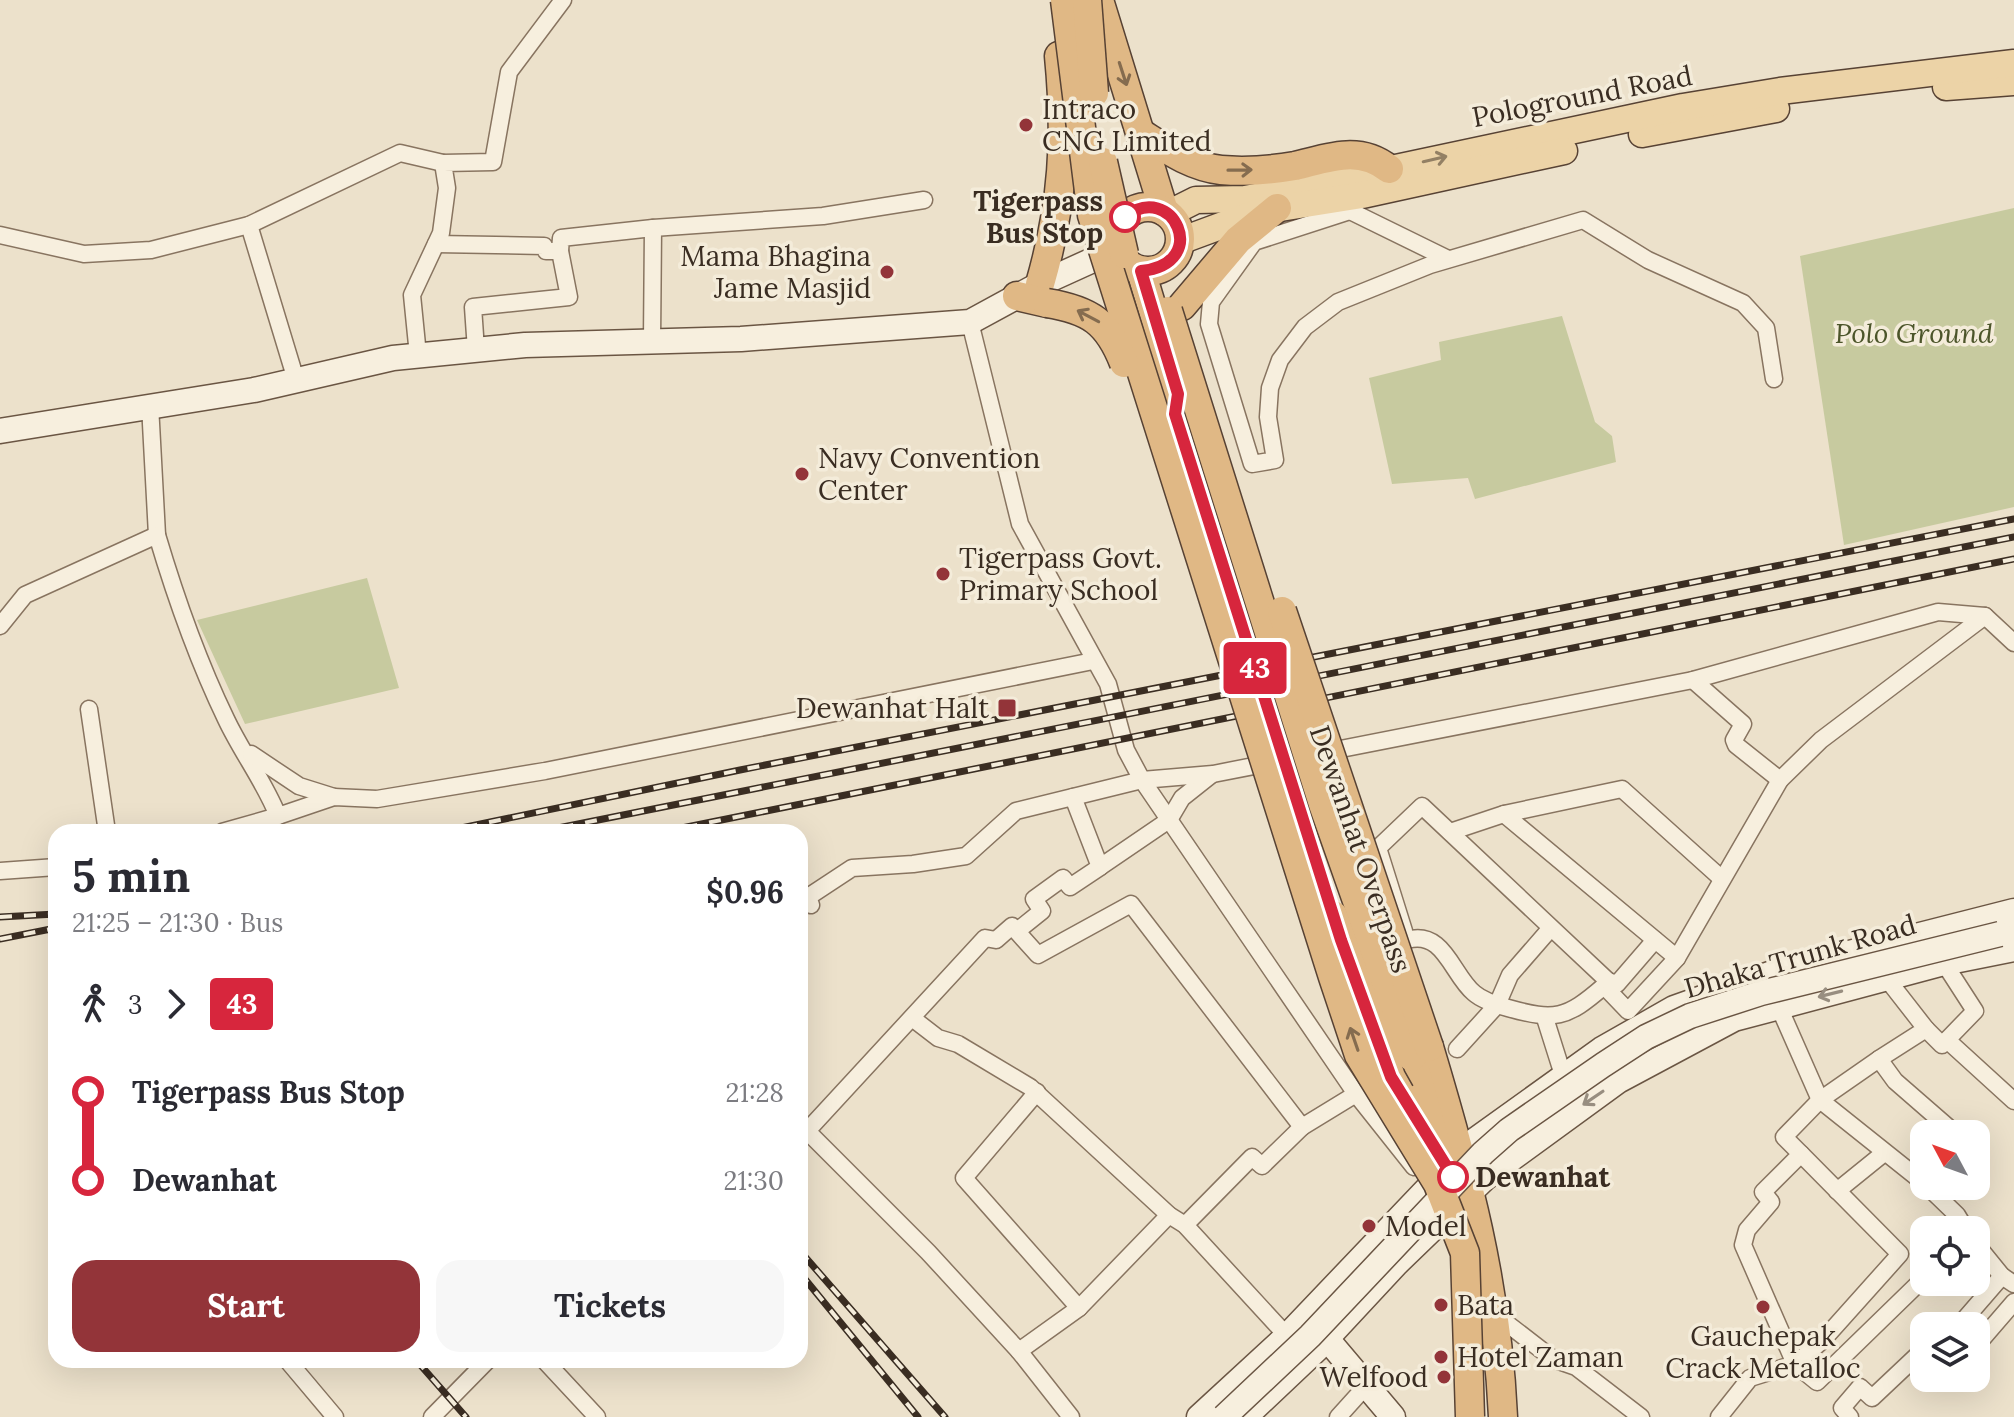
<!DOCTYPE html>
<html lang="en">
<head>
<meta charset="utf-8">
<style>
	:root { --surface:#fff; --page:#f7f7f7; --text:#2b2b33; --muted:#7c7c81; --accent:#933439 }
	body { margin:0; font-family:Lora,serif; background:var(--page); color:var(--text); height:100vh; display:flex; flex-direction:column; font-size:30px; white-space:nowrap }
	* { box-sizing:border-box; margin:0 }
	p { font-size:26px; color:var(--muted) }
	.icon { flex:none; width:44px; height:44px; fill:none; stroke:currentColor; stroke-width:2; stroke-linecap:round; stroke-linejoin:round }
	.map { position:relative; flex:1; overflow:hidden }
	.sheet { position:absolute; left:48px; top:824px; width:760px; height:544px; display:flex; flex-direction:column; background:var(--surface); border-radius:24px; box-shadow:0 8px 32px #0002 }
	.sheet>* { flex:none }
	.badge { padding:0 16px; border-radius:6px; font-size:28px; line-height:52px }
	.needle { width:52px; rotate:311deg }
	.fabs { position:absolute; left:1910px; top:1120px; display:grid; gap:16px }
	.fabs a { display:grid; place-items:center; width:80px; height:80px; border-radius:16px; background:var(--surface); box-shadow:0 8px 32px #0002; font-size:40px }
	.map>.badge { position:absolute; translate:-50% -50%; box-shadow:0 0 0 4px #fff }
	.legs { display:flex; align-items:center; gap:12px; height:88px; padding:0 24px; font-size:26px }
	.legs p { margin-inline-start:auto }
	.overview { display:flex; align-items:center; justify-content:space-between; height:136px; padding:0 24px }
	h1 { font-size:44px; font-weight:800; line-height:60px }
	.button { display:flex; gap:16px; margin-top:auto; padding:16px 24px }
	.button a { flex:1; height:92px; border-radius:24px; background:var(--accent); color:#fff; font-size:32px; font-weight:800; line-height:92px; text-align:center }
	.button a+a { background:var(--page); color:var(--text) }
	ul { padding:0 24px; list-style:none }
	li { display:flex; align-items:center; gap:28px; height:88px; font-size:30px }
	li i { display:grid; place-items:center; width:12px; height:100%; margin:0 10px; background:currentColor }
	li i::after { content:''; width:20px; height:20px; margin:-10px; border:6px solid; border-radius:50%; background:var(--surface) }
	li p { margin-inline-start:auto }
	li:first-child i { background:linear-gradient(#0000 50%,currentColor 0) }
	li:last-child i { background:linear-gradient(currentColor 50%,#0000 0) }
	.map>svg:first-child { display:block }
</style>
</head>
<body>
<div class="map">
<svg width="2014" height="1417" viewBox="0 0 2014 1417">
	<rect width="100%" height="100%" fill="#ece1cb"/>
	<g fill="#c7ca9f">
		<polygon points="2014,208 2014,507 1844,545 1800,256"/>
		<polygon points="1562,316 1595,422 1612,436 1616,462 1475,499 1468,478 1392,484 1369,378 1441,360 1439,342"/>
		<polygon points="367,578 399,688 245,724 197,620"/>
	</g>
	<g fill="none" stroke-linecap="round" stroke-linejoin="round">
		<defs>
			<g id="minor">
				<polyline points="1342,207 1448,259"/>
				<polyline points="1350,211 1254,242 1211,302 1209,324 1252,464 1275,460 1268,417 1270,388 1280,360 1305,327 1338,302 1430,265 1583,220 1648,260 1743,303 1766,328 1774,379"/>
				<polyline points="249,225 296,380"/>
				<polyline points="0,235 84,254 151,250 249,225 400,153 443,163"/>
				<polyline points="436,244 544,246 546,251 560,251 561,238 653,228"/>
				<polyline points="970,322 1020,524 1108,684 1126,750 1142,780 1356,1094 1414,1167"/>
				<polyline points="652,341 653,228 823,216 924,200"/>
				<polyline points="476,350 473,307 569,297 560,251"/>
				<polyline points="418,355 412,295 441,233 447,188 443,163 493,162 509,72 563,0"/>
				<polyline points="150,405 157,535"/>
				<path d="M0,626L25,595L157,535C176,599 197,659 226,719C242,753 264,781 278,816L334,797L377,799L545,771L1093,661"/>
				<polyline points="1693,680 1743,724 1734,740 1736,745 1780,780"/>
				<polyline points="89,709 107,832"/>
				<polyline points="251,754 299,786 334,797"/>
				<polyline points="222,832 278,816"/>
				<polyline points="1450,832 1504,814"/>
				<polyline points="1100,867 1169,820 1182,798 1211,775"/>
				<polyline points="0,871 56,867"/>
				<polyline points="811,905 808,897 852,868 913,864 966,856 1016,811 1142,780 1213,774 1693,680 1938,612 1985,616 2014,643"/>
				<polyline points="1017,931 1042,911 1034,899 1063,878 1070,887 1100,867 1073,797"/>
				<polyline points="1404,931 1378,848 1422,806 1608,981 1604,986 1628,1011 1677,958 1780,780 1821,740 1985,616"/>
				<path d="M1407,940C1444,929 1452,975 1474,993C1483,1001 1497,1005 1508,1008C1555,1021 1566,1019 1604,986"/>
				<polyline points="1677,958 1504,814 1622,789 1722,879"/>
				<polyline points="1608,981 1617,984 1655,940"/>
				<polyline points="1779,1007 1820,1100 1924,1183"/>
				<polyline points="912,1018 938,1038 958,1044 1030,1087 1169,1215 1185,1225 1287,1336"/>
				<polyline points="1545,1018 1563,1075"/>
				<polyline points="1926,1029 1942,1045 1975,1011 1944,963"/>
				<polyline points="1947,1040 2014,1101"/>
				<polyline points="1457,1049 1497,1005 1510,975 1550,929"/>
				<polyline points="1879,1059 1926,1029 1887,979"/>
				<polyline points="1037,1092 964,1178 1079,1308"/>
				<polyline points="1914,1173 1924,1160"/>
				<polyline points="1927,1186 1957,1215 1966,1230"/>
				<polyline points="1837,1191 1884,1153"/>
				<polyline points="1169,1215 1079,1308 1019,1351 928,1252 807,1131 985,938 996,940 1012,926 1038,955 1131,904 1302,1127 1356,1094"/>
				<polyline points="1185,1225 1252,1157 1262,1166 1302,1127"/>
				<polyline points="1976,1244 2002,1276 2014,1284"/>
				<polyline points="1924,1278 1817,1382 1795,1364 1743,1245 1747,1230 1771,1202 1763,1192 1801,1154 1784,1137 1820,1100 1879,1059 1895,1081 1949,1128 1945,1134"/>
				<polyline points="1496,1315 1553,1359 1576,1367 1641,1417"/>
				<polyline points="1953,1326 1963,1321 2002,1276"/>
				<polyline points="1976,1346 2014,1302"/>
				<polyline points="1019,1351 1071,1417"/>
				<polyline points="287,1360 335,1417"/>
				<polyline points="544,1360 597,1417"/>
				<polyline points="432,1417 488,1360"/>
				<polyline points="1338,1417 1366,1386"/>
				<polyline points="1719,1417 1750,1378 1795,1364 1823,1340 1900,1254 1801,1154"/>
				<polyline points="1850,1417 1842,1408 1860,1387 1872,1398 1924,1349"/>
			</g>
			<g id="secondary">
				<polyline points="0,431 254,390 393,358 525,345 741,339 970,322 1040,284 1117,249"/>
				<polyline points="2013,931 2014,931"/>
				<polyline points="1327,1339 1393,1417"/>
				<polyline points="1199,1417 1287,1336 1471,1143 1602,1049 1674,1008 1775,972 2014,911"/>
				<polyline points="1245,1417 1316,1350 1396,1264 1485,1178 1618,1081 1734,1019 1944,963 2014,949"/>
			</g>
			<g id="primary">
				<polyline points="1946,87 2014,82"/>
				<polyline points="1642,134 1776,109"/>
				<polyline points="1168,214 1196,200 1245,199 1283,192 1683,107 1780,91 2014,63"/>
				<polyline points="1180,241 1261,211 1362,195 1564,151"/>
			</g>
			<g id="trunk">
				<polyline points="1099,0 1164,211"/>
				<path d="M1142,134C1166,149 1192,167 1221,170C1244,172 1272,170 1295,166C1329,158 1359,145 1389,169"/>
				<circle cx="1148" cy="239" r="32"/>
				<polyline points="1141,271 1178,394 1175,414"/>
				<path d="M1040,284C1063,204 1067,138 1059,56"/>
				<polyline points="1017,296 1047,303"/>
				<polyline points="1182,306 1238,240 1277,208"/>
				<path d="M1429,1047C1467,1174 1497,1283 1503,1417"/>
				<polyline points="1416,1073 1451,1198"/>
			</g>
		</defs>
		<use href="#minor" stroke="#887460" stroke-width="19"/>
		<use href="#secondary" stroke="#6a5543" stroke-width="27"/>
		<use href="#primary" stroke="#574234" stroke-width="29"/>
		<use href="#trunk" stroke="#574234" stroke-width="31"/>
		<use href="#minor" stroke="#f7efde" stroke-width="16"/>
		<use href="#secondary" stroke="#f7efde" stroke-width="24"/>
		<use href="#primary" stroke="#ecd3a7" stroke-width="26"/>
		<use href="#trunk" stroke="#e0b885" stroke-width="28"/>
		<defs>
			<g id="rail">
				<polyline points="442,832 740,770 2014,519"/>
				<polyline points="538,832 2014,537"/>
				<polyline points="637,832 673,828"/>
				<polyline points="662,832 2014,559"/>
				<polyline points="0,917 56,914"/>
				<polyline points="0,939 56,928"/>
				<polyline points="800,1251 945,1417"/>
				<polyline points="800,1273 918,1417"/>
				<polyline points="416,1360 466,1417"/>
			</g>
		</defs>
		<use href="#rail" stroke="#3a2d22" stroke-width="7"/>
		<use href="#rail" stroke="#f4ecda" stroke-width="4" stroke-dasharray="12" stroke-linecap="butt"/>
		<defs>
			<polyline id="secondary-bridge" points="1224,1417 1310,1336 1483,1153 1509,1130 1603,1065 1646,1037 1690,1016 1761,993 2000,934"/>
			<g id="trunk-bridge">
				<polyline points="1065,0 1092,215 1333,977 1359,1055 1438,1184 1465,1253 1470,1417"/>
				<polyline points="1087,0 1094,93"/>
				<polyline points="1103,162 1124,254"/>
				<path d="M1047,303C1090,310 1108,322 1124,363"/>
				<polyline points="1168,311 1323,804 1412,1057"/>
				<polyline points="1282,611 1429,1047"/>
				<polyline points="1333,915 1391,1077 1400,1093"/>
			</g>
		</defs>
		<use href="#secondary-bridge" stroke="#6a5543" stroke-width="27" stroke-linecap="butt"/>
		<use href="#trunk-bridge" stroke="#574234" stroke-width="31" stroke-linecap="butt"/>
		<use href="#secondary-bridge" stroke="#f7efde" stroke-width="24"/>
		<use href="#trunk-bridge" stroke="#e0b885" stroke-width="28"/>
	</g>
	<defs><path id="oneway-shaft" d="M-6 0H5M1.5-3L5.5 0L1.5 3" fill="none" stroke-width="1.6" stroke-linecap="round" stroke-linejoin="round" transform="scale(2)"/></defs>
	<g stroke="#856c4f">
		<use href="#oneway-shaft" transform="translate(1123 74) rotate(72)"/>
		<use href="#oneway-shaft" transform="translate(1240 170) rotate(-1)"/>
		<use href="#oneway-shaft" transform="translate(1088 316) rotate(-152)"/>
		<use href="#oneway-shaft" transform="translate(1354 1039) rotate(-109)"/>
	</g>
	<use stroke="#938064" href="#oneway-shaft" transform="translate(1435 159) rotate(-13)"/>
	<g stroke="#988e80">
		<use href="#oneway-shaft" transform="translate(1830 994) rotate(166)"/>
		<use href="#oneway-shaft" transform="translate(1593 1098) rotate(146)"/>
	</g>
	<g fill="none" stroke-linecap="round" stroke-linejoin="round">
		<defs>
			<path id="line-1" d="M1125,217C1172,179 1213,264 1141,271L1178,394L1175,414L1341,940L1391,1077L1453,1177"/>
		</defs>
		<use href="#line-1" stroke="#fff" stroke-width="18"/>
		<use href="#line-1" stroke="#d7263d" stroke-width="12"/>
	</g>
	<g fill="#933439" stroke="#f4ecda" stroke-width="3">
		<circle cx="1026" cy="125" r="8"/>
		<circle cx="887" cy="272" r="8"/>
		<circle cx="802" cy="474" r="8"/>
		<circle cx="943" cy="574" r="8"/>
		<rect x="997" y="698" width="20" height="20" rx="4"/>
		<circle cx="1369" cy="1226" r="8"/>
		<circle cx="1441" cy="1305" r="8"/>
		<circle cx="1763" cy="1307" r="8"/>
		<circle cx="1441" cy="1357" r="8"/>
		<circle cx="1444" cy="1377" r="8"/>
	</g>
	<g fill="#fff" stroke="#d7263d" stroke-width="4">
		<circle cx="1125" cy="217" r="14"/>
		<circle cx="1453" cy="1177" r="14"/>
	</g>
	<g text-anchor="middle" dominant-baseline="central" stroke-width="7" stroke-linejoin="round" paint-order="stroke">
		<g font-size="28" fill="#3a2d22" stroke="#f4ecda">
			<text transform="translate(1582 96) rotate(-11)">Pologround Road</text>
			<text transform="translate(1361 849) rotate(71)">Dewanhat Overpass</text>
			<text transform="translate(1800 956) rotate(-16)">Dhaka Trunk Road</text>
		</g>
		<g font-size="28" fill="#3a2d22" stroke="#f4ecda" text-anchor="start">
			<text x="1042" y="109">Intraco<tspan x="1042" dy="32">CNG Limited</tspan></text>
			<text x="871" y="256" text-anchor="end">Mama Bhagina<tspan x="871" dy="32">Jame Masjid</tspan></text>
			<text x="818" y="458">Navy Convention<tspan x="818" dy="32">Center</tspan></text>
			<text x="959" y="558">Tigerpass Govt.<tspan x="959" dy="32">Primary School</tspan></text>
			<text x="989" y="708" text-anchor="end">Dewanhat Halt</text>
			<text x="1385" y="1226">Model</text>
			<text x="1457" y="1305">Bata</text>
			<text x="1763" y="1336" text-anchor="middle">Gauchepak<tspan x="1763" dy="32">Crack Metalloc</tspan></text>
			<text x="1457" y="1357">Hotel Zaman</text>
			<text x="1428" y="1377" text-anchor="end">Welfood</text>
		</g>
		<g font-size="28" font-weight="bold" fill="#3a2d22" stroke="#f4ecda" text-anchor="end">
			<text x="1103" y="201">Tigerpass<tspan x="1103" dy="32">Bus Stop</tspan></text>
			<text x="1475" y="1177" text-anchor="start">Dewanhat</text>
		</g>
		<g font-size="28" font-style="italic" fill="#4c552a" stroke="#f4ecda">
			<text x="1914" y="333">Polo Ground</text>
		</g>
	</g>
</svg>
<div class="fabs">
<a><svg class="needle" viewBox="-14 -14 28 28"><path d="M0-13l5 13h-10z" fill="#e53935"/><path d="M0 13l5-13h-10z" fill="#7c7c81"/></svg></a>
<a><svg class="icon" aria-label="locate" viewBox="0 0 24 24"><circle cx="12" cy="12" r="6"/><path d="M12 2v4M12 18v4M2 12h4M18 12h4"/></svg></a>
<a><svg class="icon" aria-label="layers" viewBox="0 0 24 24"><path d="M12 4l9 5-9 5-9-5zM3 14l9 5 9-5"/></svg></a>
</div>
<b class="badge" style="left:1255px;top:668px;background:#d7263d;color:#fff">43</b>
<section class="sheet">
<div class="overview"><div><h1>5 min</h1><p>21:25 – 21:30 · Bus</p></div><b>$0.96</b></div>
<div class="legs"><svg class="icon" aria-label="walk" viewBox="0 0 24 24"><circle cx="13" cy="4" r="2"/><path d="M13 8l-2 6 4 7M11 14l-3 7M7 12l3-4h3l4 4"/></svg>3<svg class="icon" aria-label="forward" viewBox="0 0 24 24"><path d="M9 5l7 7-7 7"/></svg><b class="badge" style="background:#d7263d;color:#fff">43</b></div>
<ul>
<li><i style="color:#d7263d"></i><b>Tigerpass Bus Stop</b><p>21:28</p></li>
<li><i style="color:#d7263d"></i><b>Dewanhat</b><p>21:30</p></li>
</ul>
<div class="button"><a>Start</a><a>Tickets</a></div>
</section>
</div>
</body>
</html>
